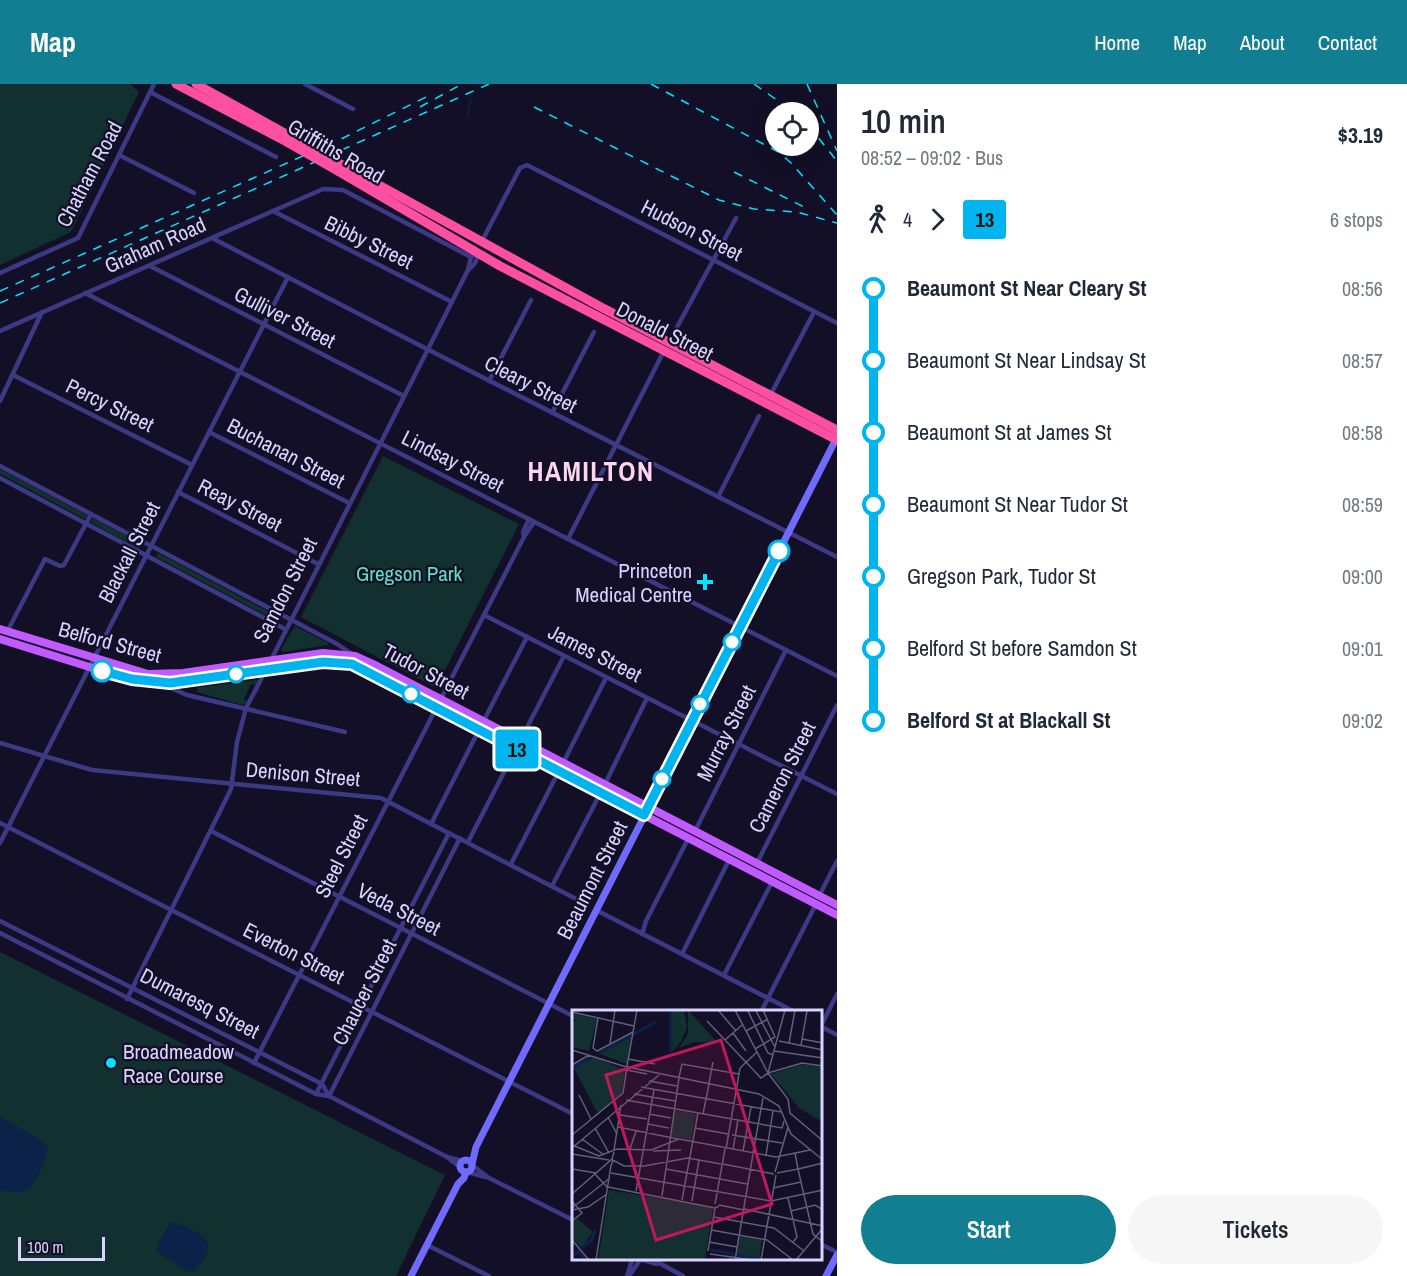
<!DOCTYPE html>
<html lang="en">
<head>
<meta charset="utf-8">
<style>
	:root { --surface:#fff; --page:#f6f6f7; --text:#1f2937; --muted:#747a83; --accent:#117e91 }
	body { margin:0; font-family:"Archivo Narrow",sans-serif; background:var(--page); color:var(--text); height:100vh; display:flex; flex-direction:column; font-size:22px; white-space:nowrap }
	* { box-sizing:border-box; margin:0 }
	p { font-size:20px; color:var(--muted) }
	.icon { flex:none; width:33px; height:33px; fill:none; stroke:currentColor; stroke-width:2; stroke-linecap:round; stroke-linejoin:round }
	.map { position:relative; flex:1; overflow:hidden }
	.sheet { display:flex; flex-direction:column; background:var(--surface); width:570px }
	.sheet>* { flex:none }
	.badge { padding:0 12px; border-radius:4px; font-size:21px; line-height:39px }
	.fabs { position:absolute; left:765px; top:18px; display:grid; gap:12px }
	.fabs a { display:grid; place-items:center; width:54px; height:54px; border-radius:50%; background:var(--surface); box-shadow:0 6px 24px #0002; font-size:30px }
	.scale { position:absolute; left:18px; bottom:15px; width:87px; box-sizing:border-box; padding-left:6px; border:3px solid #d9d4ff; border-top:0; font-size:16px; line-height:21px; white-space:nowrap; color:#d9d4ff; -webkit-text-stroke:4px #130f26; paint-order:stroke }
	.map>.badge { position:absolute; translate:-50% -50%; box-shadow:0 0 0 3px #fff }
	.legs { display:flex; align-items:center; gap:9px; height:66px; padding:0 24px; font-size:20px }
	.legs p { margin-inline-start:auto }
	.headline { display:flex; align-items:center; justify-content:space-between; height:102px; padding:0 24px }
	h1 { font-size:33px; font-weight:600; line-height:45px }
	.action { display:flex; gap:12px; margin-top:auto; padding:12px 24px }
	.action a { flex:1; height:69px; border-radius:36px; background:var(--accent); color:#fff; font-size:24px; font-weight:600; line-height:69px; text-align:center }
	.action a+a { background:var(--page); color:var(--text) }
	ul { padding:0 24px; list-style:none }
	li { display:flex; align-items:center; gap:21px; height:72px; font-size:22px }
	li i { display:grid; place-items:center; width:9px; height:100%; margin:0 8px; background:currentColor }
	li i::after { content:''; width:15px; height:15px; margin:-8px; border:4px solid; border-radius:50%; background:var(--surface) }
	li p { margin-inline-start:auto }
	li:first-child i { background:linear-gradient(#0000 50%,currentColor 0) }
	li:last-child i { background:linear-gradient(currentColor 50%,#0000 0) }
	header { display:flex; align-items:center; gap:36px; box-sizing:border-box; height:84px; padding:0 30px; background:var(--accent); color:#fff }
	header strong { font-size:28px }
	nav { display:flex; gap:33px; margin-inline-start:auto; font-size:21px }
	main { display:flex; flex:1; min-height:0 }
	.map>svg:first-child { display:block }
</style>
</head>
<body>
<header>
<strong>Map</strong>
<nav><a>Home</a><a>Map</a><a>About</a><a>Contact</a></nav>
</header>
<main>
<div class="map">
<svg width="837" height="1192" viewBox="0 0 837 1192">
	<rect width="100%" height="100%" fill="#130f26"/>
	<g fill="#12302f">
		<polygon points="0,0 130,0 139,8 71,148 0,181"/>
		<polygon points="383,372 519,440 436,604 301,533"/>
		<polygon points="0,385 87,431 85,435 0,390"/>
		<polygon points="93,434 142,460 139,465 90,438"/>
		<polygon points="158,469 275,531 273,535 156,473"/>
		<polygon points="295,542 328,559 328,561 283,568 281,565"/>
		<polygon points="259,596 256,601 251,600 244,615 248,618 243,621 197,608 197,604 200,603"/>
		<polygon points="0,868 445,1091 396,1192 0,1192"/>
	</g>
	<g fill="#0c2248">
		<path d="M0,1032L44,1058L48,1064C46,1076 37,1101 25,1107C17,1110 8,1107 0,1106Z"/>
		<path d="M170,1138C179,1138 186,1143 193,1146C219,1160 207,1171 193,1188L187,1187L156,1167L159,1158Z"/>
	</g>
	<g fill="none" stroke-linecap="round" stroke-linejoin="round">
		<polyline stroke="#0c2248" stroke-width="1.5" points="467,33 471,15"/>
		<g stroke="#3d3a85" stroke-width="4.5">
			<polyline points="305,0 353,25"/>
			<polyline points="150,8 276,73"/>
			<polyline points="119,71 194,109"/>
			<polyline points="273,127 452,218"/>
			<polyline points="212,154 421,262 837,473"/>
			<polyline points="482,157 520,84 527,81 837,239"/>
			<polyline points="150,182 404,312"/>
			<path d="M468,186C474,182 478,177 477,169"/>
			<polyline points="0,189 78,154 154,0"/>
			<polyline points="85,209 837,592"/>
			<polyline points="0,247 323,105 343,106 471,173"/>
			<polyline points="669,258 736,134"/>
			<polyline points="13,291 192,381"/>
			<polyline points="489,297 531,216"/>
			<polyline points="771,310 814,228"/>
			<polyline points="0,317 42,228"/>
			<polyline points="552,329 594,248"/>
			<polyline points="209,348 349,419"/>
			<polyline points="0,382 337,560 352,570"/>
			<polyline points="0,394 285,545"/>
			<polyline points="178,408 318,480"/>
			<polyline points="718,413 759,332"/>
			<polyline points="524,453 523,448 529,435"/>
			<polyline points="568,455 664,267"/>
			<polyline points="484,531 837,710"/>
			<polyline points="7,548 45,475 60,482 64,481 91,430"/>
			<polyline points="270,578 468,186 471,173 476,169"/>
			<polyline points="162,600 187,611 345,648"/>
			<polyline points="483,638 527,553"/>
			<polyline points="520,657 564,572"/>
			<polyline points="0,659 92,686 381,714 582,818"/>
			<polyline points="563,679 606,594"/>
			<polyline points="605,700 647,614"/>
			<polyline points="0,739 573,1030"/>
			<polyline points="431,740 479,646"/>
			<polyline points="211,747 573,932"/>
			<polyline points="695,747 786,566"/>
			<polyline points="468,758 516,665"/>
			<polyline points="0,759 288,193"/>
			<polyline points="757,779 837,621"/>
			<polyline points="511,780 559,687"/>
			<polyline points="552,802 601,708"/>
			<polyline points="819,812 837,777"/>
			<polyline points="596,826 795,928"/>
			<polyline points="0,837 322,1000 329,1012"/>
			<polyline points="0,849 316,1010 329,1012 447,1073 463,1077"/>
			<polyline points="642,850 646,837 688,755"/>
			<polyline points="682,870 729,776"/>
			<polyline points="724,891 772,798"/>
			<polyline points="127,915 231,705 237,658 246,624 266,586"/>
			<polyline points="761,928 816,820"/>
			<polyline points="820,942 837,951"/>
			<polyline points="821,942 837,910"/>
			<polyline points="254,979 524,453 534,438"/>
			<polyline points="316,1010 449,749"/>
			<polyline points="329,1012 460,754"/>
			<polyline points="447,1073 461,1084"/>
			<polyline points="472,1081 489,1094 573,1136"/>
			<polyline points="467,1088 486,1093"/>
			<polyline points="820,1160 837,1168"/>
			<polyline points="427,1161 489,1192"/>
			<polyline points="643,1176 657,1180"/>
			<polyline points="654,1176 683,1192"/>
			<polyline points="627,1192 632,1176"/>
			<polyline points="629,1192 640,1176"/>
		</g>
		<g stroke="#6f6bff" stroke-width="7">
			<circle cx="466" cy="1082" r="6"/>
			<polyline points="472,1080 476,1063 837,353"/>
			<polyline points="411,1192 458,1100 464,1094 466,1088"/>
			<polyline points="826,1192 837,1171"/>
		</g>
		<g stroke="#c25bff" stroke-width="8">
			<polyline points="0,545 148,590 183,589 323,569 355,572 377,582 837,821"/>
			<polyline points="0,555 115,591 153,599 181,599 323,578 352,580 837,831"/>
		</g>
		<g stroke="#ff4fa3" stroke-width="9">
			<polyline points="176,0 287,58"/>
			<polyline points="196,0 297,56"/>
			<polyline points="346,83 599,222 837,346"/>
			<polyline points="338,87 500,182 837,356"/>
		</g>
		<g stroke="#00e5ff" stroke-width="1.5" stroke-dasharray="9 8" stroke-linecap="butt">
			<polyline points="651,0 780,69 791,79 837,131"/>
			<polyline points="754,0 794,28"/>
			<polyline points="807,0 837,67"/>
			<polyline points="420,23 462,0"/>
			<polyline points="534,23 719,116 754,125 797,128 837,139"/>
			<polyline points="808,41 837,77"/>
			<polyline points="734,88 810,126"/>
			<polyline points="0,207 341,55 426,13"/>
			<polyline points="0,219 489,0"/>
		</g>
		<g stroke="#ff4fa3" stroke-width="9">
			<polyline points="297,56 346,83"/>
			<polyline points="287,58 338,87"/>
		</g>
	</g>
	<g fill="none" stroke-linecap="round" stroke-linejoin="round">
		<defs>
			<polyline id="line-1" points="102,587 132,595 170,599 323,578 352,580 644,731 779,467"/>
		</defs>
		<use href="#line-1" stroke="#fff" stroke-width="14"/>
		<use href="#line-1" stroke="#00b5ef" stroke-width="9"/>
	</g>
	<g fill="#fff" stroke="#00b5ef" stroke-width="3">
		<circle cx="779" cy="467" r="10"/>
		<circle cx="732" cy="558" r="8"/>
		<circle cx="102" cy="587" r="10"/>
		<circle cx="236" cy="590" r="8"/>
		<circle cx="411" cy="610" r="8"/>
		<circle cx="700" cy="620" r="8"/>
		<circle cx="662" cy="695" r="8"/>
	</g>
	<g fill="#00e5ff" stroke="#130f26" stroke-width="2">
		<path d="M702 489h6v6h6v6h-6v6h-6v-6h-6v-6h6z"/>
		<circle cx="111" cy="979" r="6"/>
	</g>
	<g text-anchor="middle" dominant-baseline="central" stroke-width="4.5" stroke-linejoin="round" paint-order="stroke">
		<g font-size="21" fill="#d9d4ff" stroke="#130f26">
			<text transform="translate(336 67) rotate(30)">Griffiths Road</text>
			<text transform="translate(89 90) rotate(-62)">Chatham Road</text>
			<text transform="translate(692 146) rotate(27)">Hudson Street</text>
			<text transform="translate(369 158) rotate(26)">Bibby Street</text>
			<text transform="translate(155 161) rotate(-24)">Graham Road</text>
			<text transform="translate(285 233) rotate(27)">Gulliver Street</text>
			<text transform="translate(665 247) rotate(27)">Donald Street</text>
			<text transform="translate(531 300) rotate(27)">Cleary Street</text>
			<text transform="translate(110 321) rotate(26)">Percy Street</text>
			<text transform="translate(286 369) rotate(27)">Buchanan Street</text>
			<text transform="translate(453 377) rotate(27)">Lindsay Street</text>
			<text transform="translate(240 421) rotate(27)">Reay Street</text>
			<text transform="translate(129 468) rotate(-63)">Blackall Street</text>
			<text transform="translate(285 506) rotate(-63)">Samdon Street</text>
			<text transform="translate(110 558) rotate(15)">Belford Street</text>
			<text transform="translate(595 569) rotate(27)">James Street</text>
			<text transform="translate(426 587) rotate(28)">Tudor Street</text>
			<text transform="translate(726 649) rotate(-63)">Murray Street</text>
			<text transform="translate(303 690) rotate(5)">Denison Street</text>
			<text transform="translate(782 693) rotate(-63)">Cameron Street</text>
			<text transform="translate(341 772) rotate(-63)">Steel Street</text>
			<text transform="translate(592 796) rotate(-63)">Beaumont Street</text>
			<text transform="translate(399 825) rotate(27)">Veda Street</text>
			<text transform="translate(294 869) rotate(27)">Everton Street</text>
			<text transform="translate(364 908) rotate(-63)">Chaucer Street</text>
			<text transform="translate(200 919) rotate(27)">Dumaresq Street</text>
		</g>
		<g font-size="21" fill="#d9d4ff" stroke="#130f26" text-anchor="end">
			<text x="692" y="486">Princeton<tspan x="692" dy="24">Medical Centre</tspan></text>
			<text x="123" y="967" text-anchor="start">Broadmeadow<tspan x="123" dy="24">Race Course</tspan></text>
		</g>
		<g font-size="21" fill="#5fe0c0" stroke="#130f26">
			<text x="409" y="489">Gregson Park</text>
		</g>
		<g font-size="27" font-weight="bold" letter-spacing="1.5" fill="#ffd6f0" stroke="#130f26">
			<text x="591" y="387">HAMILTON</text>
		</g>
	</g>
	<g transform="translate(572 926)">
		<rect width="250" height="250" fill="#130f26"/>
		<path d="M100,0H112L115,17L109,32L100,42ZM116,0L144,31L142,33L123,32L107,38L116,24ZM0,3L25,9L17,41L0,37V12L5,10L0,9ZM59,27L55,54L28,44L29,43ZM22,47L53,60L50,82L26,104L2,58ZM230,54L250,57L249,111L227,98L199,64ZM102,100L124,104L119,130L98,126ZM37,180L141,197L133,250H26ZM5,208L21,222L9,238L0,228V212ZM168,226L190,230L187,250L165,246Z" fill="#12302f"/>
		<path fill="none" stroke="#0c2248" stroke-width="3" d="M99,42V0M27,43L84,12M0,58L18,48M9,238L20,230L23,220M139,240L162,244M166,245L187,249M0,247L7,241L13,250"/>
		<path fill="none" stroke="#625e7d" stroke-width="1.5" d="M146,0L164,21M163,0L196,63L216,89L218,103L251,131M176,1L196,43L201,45M184,1L203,37M0,2L62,16M26,8L21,38L25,41L61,22M135,11L189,68L196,63L213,0M174,21L196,9M161,23L174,41M230,29L251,33M153,30L170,15M207,31L251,40M217,33L223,0M38,34L43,0M229,35L235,1M183,39L203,27L191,0M0,40L51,56L187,84L207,96L219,124L251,150M202,41L251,48M56,49L83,54M0,55L17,45M55,56L65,0M55,60L75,64M196,63L230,53L251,56M107,67L110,54L167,64M77,71L105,76M137,73L141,52M69,77L209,102M62,84L103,91M7,85L19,109M54,90L210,118L212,111M77,104L99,108M131,104L137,74M48,105L75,109M36,107L45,124M76,114L97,118M46,117L106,129M23,118L37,143M123,118L156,124M0,125L51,83L55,57M160,125L210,133M10,129L32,145M0,135L27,146L45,139L79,140L107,129L204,147L238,140M0,138L87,65M58,139L64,121M154,139L168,58L185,42M161,139L166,110M42,140L49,95M81,141L109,140M171,141L179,97M181,143L191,88M223,143L226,159L251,153M0,144L37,150M194,145L201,101M151,154L202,164M39,156L41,150L52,156H72L116,148L149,154M0,159L24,163M94,159L175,174M203,162L216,117M39,163L199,191L251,180M205,163L226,159L241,224L251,232M23,164L36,178M36,177L143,198M201,178L229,172M64,181L82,80M0,184L40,149L42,142M90,186L107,68M216,188L225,227L221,232M110,190L126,103M0,191L10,203L0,211M120,191L127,150M143,194L153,139M147,195L172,200M0,198L38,168M172,199L251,216M0,200L16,197L35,184M219,201L243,195L251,200M142,207L202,218L232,241M139,220L195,230L221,250M0,230L17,250M137,232L165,237M136,241L143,198L147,196M138,244L181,250M24,250L39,155M163,250L181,144M189,250L204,165M224,250L251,218"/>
		<path fill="#c2185b" fill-opacity="0.15" stroke="#c2185b" stroke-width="3" d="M149,30L200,194L84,230L34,65Z"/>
		<rect width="250" height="250" fill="none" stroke="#d9d4ff" stroke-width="3"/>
	</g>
</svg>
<div class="fabs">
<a><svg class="icon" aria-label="locate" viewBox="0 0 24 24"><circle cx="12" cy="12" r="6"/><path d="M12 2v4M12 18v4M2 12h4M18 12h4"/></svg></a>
</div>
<div class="scale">100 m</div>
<b class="badge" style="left:517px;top:665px;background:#00b5ef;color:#111">13</b>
</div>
<section class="sheet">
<div class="headline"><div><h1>10 min</h1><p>08:52 – 09:02 · Bus</p></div><b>$3.19</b></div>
<div class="legs"><svg class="icon" aria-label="walk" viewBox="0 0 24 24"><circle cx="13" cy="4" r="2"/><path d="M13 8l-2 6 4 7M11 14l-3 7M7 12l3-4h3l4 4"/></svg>4<svg class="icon" aria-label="forward" viewBox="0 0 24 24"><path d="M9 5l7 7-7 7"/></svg><b class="badge" style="background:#00b5ef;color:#111">13</b><p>6 stops</p></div>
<ul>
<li><i style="color:#00b5ef"></i><b>Beaumont St Near Cleary St</b><p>08:56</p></li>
<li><i style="color:#00b5ef"></i><span>Beaumont St Near Lindsay St</span><p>08:57</p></li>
<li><i style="color:#00b5ef"></i><span>Beaumont St at James St</span><p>08:58</p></li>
<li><i style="color:#00b5ef"></i><span>Beaumont St Near Tudor St</span><p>08:59</p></li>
<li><i style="color:#00b5ef"></i><span>Gregson Park, Tudor St</span><p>09:00</p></li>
<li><i style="color:#00b5ef"></i><span>Belford St before Samdon St</span><p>09:01</p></li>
<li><i style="color:#00b5ef"></i><b>Belford St at Blackall St</b><p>09:02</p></li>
</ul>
<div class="action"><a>Start</a><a>Tickets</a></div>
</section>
</main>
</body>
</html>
